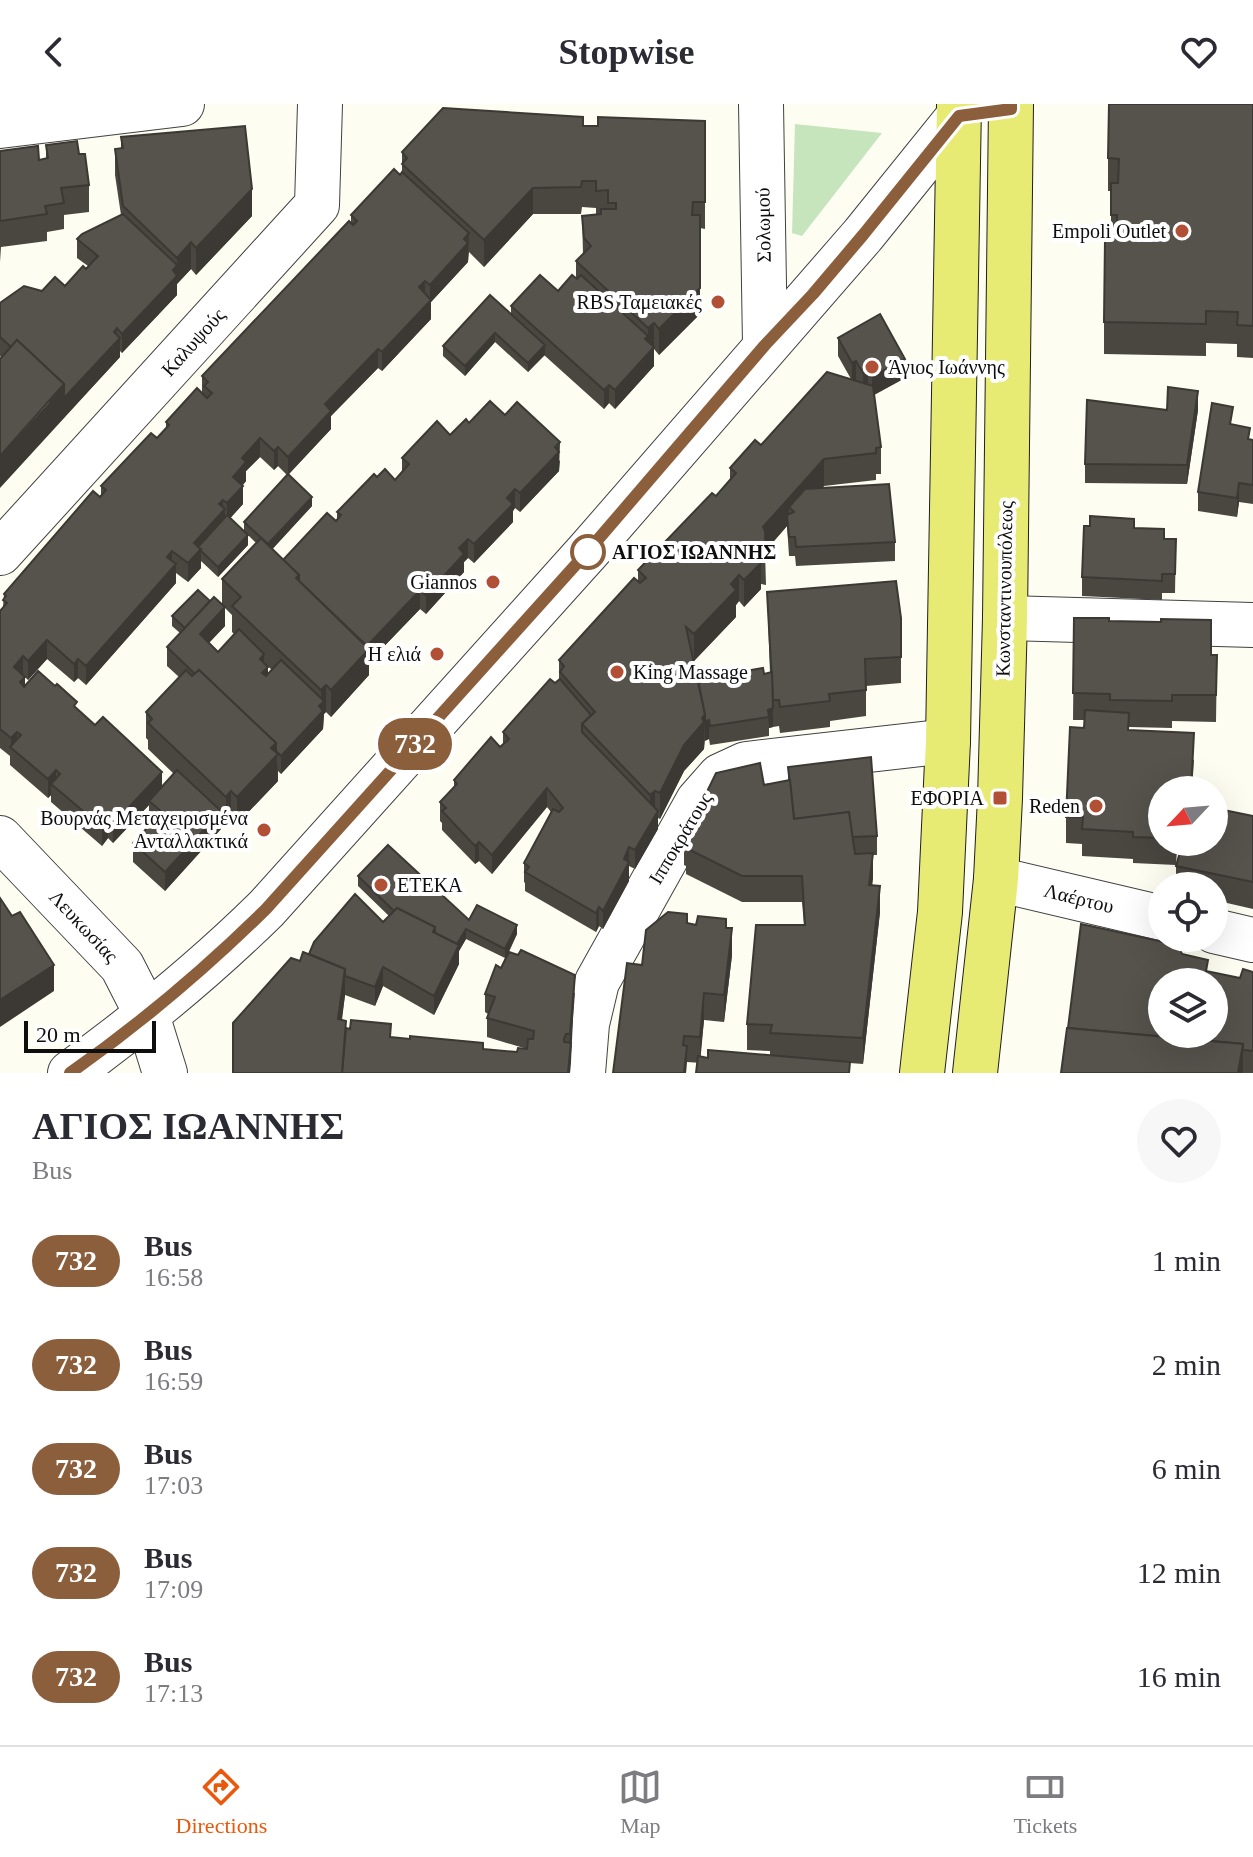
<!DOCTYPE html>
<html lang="en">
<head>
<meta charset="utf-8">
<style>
	:root { --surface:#fff; --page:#f7f7f7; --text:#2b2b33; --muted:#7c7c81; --line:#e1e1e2; --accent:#ea580c }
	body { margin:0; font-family:"Times New Roman",serif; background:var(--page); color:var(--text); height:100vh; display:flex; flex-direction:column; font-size:30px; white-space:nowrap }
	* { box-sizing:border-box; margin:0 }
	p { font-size:26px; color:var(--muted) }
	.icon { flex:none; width:44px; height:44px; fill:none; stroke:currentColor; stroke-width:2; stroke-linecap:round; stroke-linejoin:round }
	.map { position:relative; height:969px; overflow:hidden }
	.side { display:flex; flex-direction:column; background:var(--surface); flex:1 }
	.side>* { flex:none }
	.badge { padding:0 16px; border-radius:26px; font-size:28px; line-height:52px }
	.needle { width:52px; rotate:244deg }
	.tools { position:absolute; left:1148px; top:672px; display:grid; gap:16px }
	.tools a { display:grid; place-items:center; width:80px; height:80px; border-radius:50%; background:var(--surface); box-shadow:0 8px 32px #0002; font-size:40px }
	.scale { position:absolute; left:24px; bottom:20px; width:132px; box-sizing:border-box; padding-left:8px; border:4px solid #0e0e0e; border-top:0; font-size:22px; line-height:28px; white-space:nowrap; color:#0e0e0e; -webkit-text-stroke:6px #fff; paint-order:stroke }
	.map>.badge { position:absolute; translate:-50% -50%; box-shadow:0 0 0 4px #fff }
	.round { display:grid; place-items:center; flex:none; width:84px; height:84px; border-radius:42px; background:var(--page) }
	.headline { display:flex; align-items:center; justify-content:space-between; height:136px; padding:0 32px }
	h1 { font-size:38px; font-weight:800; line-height:60px }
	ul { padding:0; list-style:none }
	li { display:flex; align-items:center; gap:24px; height:104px; padding:0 32px }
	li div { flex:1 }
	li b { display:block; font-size:30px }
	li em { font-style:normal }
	li .badge { min-width:88px; font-weight:700; text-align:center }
	header { display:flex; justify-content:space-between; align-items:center; height:104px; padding:0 32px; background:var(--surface); font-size:36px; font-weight:800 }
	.tabs { display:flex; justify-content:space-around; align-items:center; height:112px; border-top:2px solid var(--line); background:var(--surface); font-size:22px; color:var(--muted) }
	.tabs a { display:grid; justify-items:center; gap:4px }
	.tabs .current { color:var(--accent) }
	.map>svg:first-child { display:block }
</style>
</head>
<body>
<header><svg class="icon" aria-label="back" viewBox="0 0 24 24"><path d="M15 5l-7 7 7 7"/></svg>Stopwise<svg class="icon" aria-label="heart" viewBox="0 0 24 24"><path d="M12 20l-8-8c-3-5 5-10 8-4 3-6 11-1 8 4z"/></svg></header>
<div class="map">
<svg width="1253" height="969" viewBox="0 0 1253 969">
	<rect width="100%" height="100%" fill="#fdfef1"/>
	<polygon fill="#c7e5bd" points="795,20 882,29 802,132 792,129"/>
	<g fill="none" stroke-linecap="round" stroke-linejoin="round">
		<defs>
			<g id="minor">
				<polyline points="761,0 765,241"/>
				<polyline points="0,22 182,0"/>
				<polyline points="0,449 317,101 320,0"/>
				<polyline points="1005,514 1253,521"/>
				<polyline points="0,734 122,862 147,911 165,969"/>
				<polyline points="996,775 1162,814"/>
				<polyline points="1214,827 1253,836"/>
				<path d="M70,969C139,919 205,865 266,805L589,446L863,131L959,12"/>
				<polyline points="583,969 587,920 597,878 698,697 720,672 746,660 948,637"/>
			</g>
			<g id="major">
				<polyline points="922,969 940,808 948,637 959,0"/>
				<polyline points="975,969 996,775 1000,694 1005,514 1011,0"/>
			</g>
		</defs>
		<use href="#minor" stroke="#414141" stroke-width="46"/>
		<use href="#major" stroke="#1f1f1f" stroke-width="46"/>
		<use href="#minor" stroke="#fff" stroke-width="44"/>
		<use href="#major" stroke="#e7eb74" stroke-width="44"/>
	</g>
	<g fill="#4a4741" fill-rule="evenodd">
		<polygon points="1253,0 1253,254 1237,253 1237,240 1206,239 1206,252 1104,250 1104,218 1111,135 1111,87 1108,87 1108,54"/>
		<path d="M705,17V125L700,124V210L659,251L654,245V262L615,305L609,299L604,305L544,251L528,268L495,238L465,272L443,252V242L511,210V202L558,187L576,174V157L583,150L582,112L596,111V104L582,103L581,110H533L484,163L469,148L468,158L431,198V215L382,267L378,264L331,312V325L288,371L312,402L272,445L283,456L336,417L337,416V408L377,373L395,376L402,368V354L450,331L469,319L505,311L560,357L559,367L520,408L515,404L513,407V418L474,459L468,454L464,458V468L426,510L420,505L369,558V571L331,613L326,608L324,610L323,625L281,670L278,667V677L237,720L231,714L226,719L221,715V725L165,787L133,758V739L152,719L149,716V701L113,739L108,734L102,742L51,698V691L48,694L10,661V652L0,644V507L3,503L4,490L100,393L101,391V382L157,334L166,324V318L202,288V272L351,119V111L400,71L402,68V48L583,22ZM260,353L274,366L278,362L287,371L244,418V427L230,414L243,400V381L246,377V367ZM248,431L256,439L222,475V500L210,497L172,512V522L180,529L167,543V562L179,573L146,608V634L148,636V645L174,670L162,683L77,605L25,583V573L28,576L47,555L74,578L78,574L86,581L176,479V469L188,478L201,464V457L218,473L248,441ZM225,504L232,511V528L234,530L218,548L209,539L225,522ZM264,559L272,566L268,570Z"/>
		<polygon points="121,33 252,112 196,171 191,165 177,180 177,191 122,249 120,247 120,253 64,313 0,252 0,199 42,187 65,182 88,162 77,154 77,135 121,111 115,71 115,45 121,44"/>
		<polygon points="46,41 79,50 89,81 89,108 64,111 64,125 47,128 47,137 1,143 0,158 0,47 39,56 46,55"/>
		<polygon points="838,234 905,274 874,291 881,343 881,370 876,370 876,376 824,382 822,384 895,438 895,457 796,462 795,452 789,452 787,422 765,447 766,481 761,480 761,485 744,503 739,497 736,501 736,513 694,557 698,576 718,578 728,576 728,570 764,570 770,569 767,488 901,514 901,579 866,582 866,612 830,617 830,623 780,629 779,622 773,623 769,624 769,632 710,641 709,635 705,636 704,645 684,667 660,715 658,714 658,725 635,765 629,762 629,777 603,825 599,822 596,828 525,787 525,779 524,778 524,759 551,708 547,703 492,770 479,757 475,760 442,726 442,719 440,717 440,698 454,683 454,676 503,641 503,628 559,576 559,556 638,477 638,466 716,392 730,376 730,364 851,275 838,252"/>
		<polygon points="1167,306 1198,306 1187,380 1085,379 1085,360"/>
		<polygon points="1233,321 1250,336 1253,336 1253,400 1239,398 1237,413 1198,407 1198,388"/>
		<polygon points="1134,424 1164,435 1176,435 1175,489 1162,489 1162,496 1082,492 1082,473"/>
		<path d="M1074,514L1211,551H1217L1216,618L1172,617V624L1129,623V626L1194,656L1192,686H1162V738H1214L1253,712V805L1214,796V782H1176V761L1133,759V755L1082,752V740L1066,739V713L1084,624V616H1073ZM1177,746H1181L1176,761Z"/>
		<polygon points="788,663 877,732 877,751 873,751 872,781 880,808 863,960 850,959 850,969 687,958 686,969 613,969 642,861 687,819 726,824 732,851 724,918 704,916 700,953 708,954 770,951 770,947 747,946 747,920 804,821 802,798 742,798 686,770 686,762 684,761 684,735 764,681 788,676"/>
		<path d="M358,772L469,816L517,830L509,848L575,889L571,939L570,969H233L300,857L309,850L383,818L389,812L358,782ZM466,835L505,854L501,864L485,890V908L488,910L487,914V933L527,945L517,948L483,945L391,933L346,924L342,916L345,891L375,902L383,882L434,911L459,860V847Z"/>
		<polygon points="1182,850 1208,868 1240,874 1253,868 1253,969 1061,969"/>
	</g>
	<g fill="#3c3935">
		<polygon points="533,84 533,110 484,163 484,136"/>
		<polygon points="252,85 252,112 196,171 196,144"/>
		<polygon points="469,129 468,158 431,198 431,215 382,267 382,248 430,198 430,181"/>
		<polygon points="191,138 191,165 177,180 177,191 122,249 122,230 177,161 177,154"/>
		<polygon points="425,177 425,196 419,183"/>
		<polygon points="700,184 700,210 659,251 659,225"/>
		<polygon points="654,219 654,262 615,305 615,286 648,232 648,224"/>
		<polygon points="117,224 117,238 120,234 120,253 0,384 0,352"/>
		<polygon points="495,229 495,238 465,272 465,262"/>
		<polygon points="545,241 545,251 528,268 528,259"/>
		<polygon points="378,245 378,264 331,312 331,325 288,371 288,353 325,300"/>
		<polygon points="905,255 905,274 872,292 872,273"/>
		<polygon points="856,257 856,276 852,278 852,259"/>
		<polygon points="868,266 868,285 863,288 863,269"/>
		<polygon points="609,281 609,299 604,305 604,286"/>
		<polygon points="1198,287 1198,306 1187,380 1187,361"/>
		<polygon points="260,334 260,353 246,367 246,377 233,392 233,373 242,354"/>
		<polygon points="560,338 559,367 520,408 520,389"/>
		<polygon points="278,343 278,362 274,366 274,347"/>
		<polygon points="824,355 824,382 794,415 794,408 789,403 789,421 787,411 787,422 763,450 763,423"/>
		<polygon points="1239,379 1239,398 1237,413 1237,394"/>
		<polygon points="243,382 243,400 227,418 227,399"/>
		<polygon points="515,385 515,404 513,407 513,418 474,459 474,440 507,394"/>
		<polygon points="312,393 312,402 268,450 268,440"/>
		<polygon points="223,396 223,407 225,405 225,424 201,447 201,464 188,478 188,459 194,439 219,400"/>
		<polygon points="248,431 248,441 218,473 218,463"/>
		<polygon points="468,435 468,454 464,458 464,468 426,510 426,491 459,444"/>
		<polygon points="172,447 172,465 176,460 176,479 86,581 86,562"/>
		<polygon points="761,459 761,485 744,503 744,476"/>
		<polygon points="739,471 739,497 736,501 736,513 694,557 694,530 731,480"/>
		<polygon points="420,486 420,505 369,558 369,571 331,613 331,586 366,543"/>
		<polygon points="225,503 225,522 200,548 200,530"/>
		<polygon points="47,536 47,555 28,576 28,557"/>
		<polygon points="264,550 264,567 268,563 268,582 262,588 260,555"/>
		<polygon points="23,552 23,571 14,563"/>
		<polygon points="78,555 78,574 74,578 74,560"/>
		<polygon points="25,573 25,591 20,578"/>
		<polygon points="326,581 326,608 324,610 323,625 281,670 281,652 321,600 321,586"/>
		<polygon points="773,604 773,623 769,624 768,606"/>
		<polygon points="705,610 704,645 684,667 660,715 660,689 684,641"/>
		<polygon points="709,616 709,635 705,637 705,618"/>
		<polygon points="17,628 17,647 11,643 11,634"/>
		<polygon points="276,639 278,677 237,720 237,693 271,644"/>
		<polygon points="56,666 56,684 51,680 51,691 48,694 48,675"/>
		<polygon points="162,668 162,687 149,697 149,701 113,739 113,720"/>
		<polygon points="547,684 547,703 492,770 492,751"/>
		<polygon points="231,687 231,714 226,719 226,693"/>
		<polygon points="655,687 655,713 658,707 658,725 635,765 635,746 650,718 650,691"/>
		<polygon points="221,707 221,725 165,787 165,768"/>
		<polygon points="108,715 108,734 102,742 102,723"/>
		<polygon points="479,738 479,757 475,760 475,742"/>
		<polygon points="629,743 629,777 603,825 603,807"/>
		<polygon points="873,749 873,775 869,807 869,781"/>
		<polygon points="880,782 880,808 863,960 863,934"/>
		<polygon points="599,803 599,822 596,828 596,809"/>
		<polygon points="517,821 517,830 505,854 505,845"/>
		<polygon points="732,824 732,851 724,918 724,891"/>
		<polygon points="466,825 466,835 459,847 459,860 434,911 434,892 453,847"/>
		<polygon points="54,861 54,887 0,923 0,896"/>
		<polygon points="383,863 383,882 375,902 375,883"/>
		<polygon points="345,865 345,891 338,941 338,915"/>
		<polygon points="575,871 571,958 570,969 568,969 570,930"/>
		<polygon points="704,889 704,916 700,960 700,933"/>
		<polygon points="1243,940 1243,969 1238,969"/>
		<polygon points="687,942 686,969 684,969"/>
	</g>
	<g fill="#56524c" stroke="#3c3935" stroke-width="2" fill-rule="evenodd">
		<polygon points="1109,0 1253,0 1253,222 1237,221 1238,208 1206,207 1206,220 1104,218 1105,135 1117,135 1117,111 1111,111 1111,79 1118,79 1119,55 1108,54"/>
		<polygon points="443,4 583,13 583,22 598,22 598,13 705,17 705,98 693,98 692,111 700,111 700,184 659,225 654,219 648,224 576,157 591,142 584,134 582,112 601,110 601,105 616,105 616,99 608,99 608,86 596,87 596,77 582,77 581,83 533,84 484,136 402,60 407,54 402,48"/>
		<polygon points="245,22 252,85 196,144 191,138 177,154 123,102 115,45 123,44 121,33"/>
		<polygon points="77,37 79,50 85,50 89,81 61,84 64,99 45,102 47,110 0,117 0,47 38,42 39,56 48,54 46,41"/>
		<polygon points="394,65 400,71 402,68 469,129 464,135 468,139 430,181 425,177 419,183 431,196 382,248 378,245 329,296 325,300 331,307 288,353 278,343 274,347 260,334 242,354 246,358 233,373 243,382 227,399 223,396 219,400 225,405 194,439 201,445 188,459 172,447 167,453 176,460 86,562 78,555 74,560 47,536 28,557 23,552 14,563 25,573 20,578 24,583 38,567 55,582 57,580 77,598 74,602 95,621 103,613 162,668 113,720 108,715 102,723 51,680 60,670 56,666 48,675 10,643 21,631 17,628 11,634 0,625 0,507 7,499 3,496 6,492 4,490 93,387 100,393 106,386 101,382 151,329 157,334 169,321 166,318 197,284 207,294 212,289 204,282 208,278 202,272 349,117 353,121 357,117 351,111"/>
		<polygon points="123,110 177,161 173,166 177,172 122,230 117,224 114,228 120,234 64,294 64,280 17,236 11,243 0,233 0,199 24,182 42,187 55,173 65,182 83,162 86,165 98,152 77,135 82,130"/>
		<polygon points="540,171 558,187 572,171 577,175 581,171 648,232 645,235 654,243 615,286 609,281 604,286 511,202"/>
		<polygon points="490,191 545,241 528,259 495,229 465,262 443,242"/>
		<polygon points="880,210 905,255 872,273 868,266 863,269 856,257 852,259 838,234"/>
		<polygon points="17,236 64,280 0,352 0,255"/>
		<polygon points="827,268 873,282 881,343 876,344 876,349 824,355 763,423 765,427 766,454 759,454 761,459 744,476 739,471 731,480 736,486 694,530 686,523 705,610 702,614 704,618 684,641 660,689 655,687 650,691 582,620 595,608 560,568 564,562 559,556 634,474 640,479 646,474 638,466 712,389 716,392 736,369 730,364 755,336 761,341"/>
		<polygon points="1168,283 1198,287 1187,361 1085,360 1087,296 1167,306"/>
		<polygon points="490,297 505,311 517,298 560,338 555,343 559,348 520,389 515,385 507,394 513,400 474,440 468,435 459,444 464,450 426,491 420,486 367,542 299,477 299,471 283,456 327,409 336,417 341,411 337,408 374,370 377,373 385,365 395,376 409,360 402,354 437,317 450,331 466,315 469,319"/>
		<polygon points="1212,299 1233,303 1230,320 1250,324 1248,335 1253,336 1253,381 1239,379 1237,394 1198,388"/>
		<polygon points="288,370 312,393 268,440 244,418"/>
		<polygon points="889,380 895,438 796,443 795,433 789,433 787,411 794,408 789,403 805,385"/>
		<polygon points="227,411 248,431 218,463 200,446 201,445 198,443"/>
		<polygon points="1090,412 1134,415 1134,424 1164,425 1164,435 1176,435 1175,470 1162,470 1162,477 1082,473 1084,422 1090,422"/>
		<polygon points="261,434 299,471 296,474 369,545 331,586 326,581 321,586 232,502 241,493 222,475"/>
		<polygon points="896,477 901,514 901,553 865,555 866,586 829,590 830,597 780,603 779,596 773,596 767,488"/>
		<polygon points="198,486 210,497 185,524 172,512"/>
		<polygon points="214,493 225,503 200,530 218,548 239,525 264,550 260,555 268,563 262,569 266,572 281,556 324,597 319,602 323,607 281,652 276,647 276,639 199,566 195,570 167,543"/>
		<polygon points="1074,514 1109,514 1109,517 1161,518 1161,515 1211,516 1211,551 1217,551 1216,591 1172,591 1172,597 1110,596 1110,590 1073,589"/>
		<polygon points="763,564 764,570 772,568 773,604 768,606 769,613 710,622 709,616 705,618 705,610 698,576 717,572 718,578 729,575 728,570"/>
		<polygon points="186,566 192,572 199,566 276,639 271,644 278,650 237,693 231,687 226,693 148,619 152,615 146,608"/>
		<polygon points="550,575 555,579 560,575 591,611 582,620 582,628 658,707 635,746 629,743 624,755 629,758 603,807 599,803 596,809 525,768 529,763 524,759 553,705 559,708 563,704 547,684 492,751 479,738 475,742 442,707 446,704 440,698 457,680 454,676 491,633 500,643 509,635 503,628"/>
		<polygon points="1085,606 1129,609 1128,626 1194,629 1191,686 1162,686 1162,734 1133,733 1133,728 1082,725 1083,713 1066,713 1070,623 1084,624"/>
		<polygon points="871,653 877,732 852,733 849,708 794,715 788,663"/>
		<polygon points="760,659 764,681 790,676 794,715 849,708 855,750 873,749 869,781 880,782 863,934 770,929 772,921 747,920 756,821 805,821 802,772 742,772 686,744 689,737 684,735 716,669"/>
		<polygon points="177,666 221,707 165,768 133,739 162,708 149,697"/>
		<polygon points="1214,704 1253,712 1253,778 1176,762 1183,738 1214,738"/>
		<polygon points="388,741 469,816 477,801 517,821 505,845 466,825 457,840 435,829 435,823 397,804 394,807 358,772"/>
		<polygon points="355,790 383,818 397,804 435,823 433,828 459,841 434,892 383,863 375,883 345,872 345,865 309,850 314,838"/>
		<polygon points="0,794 12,812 20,808 54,861 0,896"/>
		<polygon points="668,808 687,810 687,819 696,821 698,812 726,815 726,824 732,824 724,891 704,889 700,933 684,932 683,941 687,942 684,969 613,969 627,859 642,861 646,826"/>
		<path d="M1081,820L1178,841L1182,850L1208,856L1206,867L1240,874L1243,865L1253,868V947L1243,946V940L1068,924ZM1162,878H1214V930H1162Z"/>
		<polygon points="521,846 575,871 570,930 566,930 564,935 564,938 571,939 568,969 342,969 346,924 350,925 351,916 391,920 390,933 410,935 410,932 483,939 483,945 517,948 518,944 527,945 528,935 533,935 534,927 487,914 495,893 485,890 496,861 501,864 509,848 518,851"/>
		<polygon points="303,848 345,865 338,915 346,917 342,969 233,969 233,919 291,854 300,857"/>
		<polygon points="1067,924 1243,940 1238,969 1061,969"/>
		<polygon points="708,946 850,958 849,969 696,969 698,952 708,954"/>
	</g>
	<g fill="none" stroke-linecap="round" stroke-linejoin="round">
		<defs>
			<path id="line" d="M70,969C140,920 205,865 266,805L589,446L765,241L813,190L863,131L959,12L1011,5V0"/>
		</defs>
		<use href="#line" stroke="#fff" stroke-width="18"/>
		<use href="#line" stroke="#8b5e3c" stroke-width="12"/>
	</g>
	<g fill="#b15034" stroke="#fff" stroke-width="3">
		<circle cx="1182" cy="127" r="8"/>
		<circle cx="718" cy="198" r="8"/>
		<circle cx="872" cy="263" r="8"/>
		<circle cx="493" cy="478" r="8"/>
		<circle cx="437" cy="550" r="8"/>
		<circle cx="617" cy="568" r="8"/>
		<rect x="992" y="686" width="16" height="16" rx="4"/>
		<circle cx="1096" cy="702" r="8"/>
		<circle cx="264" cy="726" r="8"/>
		<circle cx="381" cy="781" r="8"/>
	</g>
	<circle fill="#fff" stroke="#8b5e3c" stroke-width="4" cx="588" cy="448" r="16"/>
	<g text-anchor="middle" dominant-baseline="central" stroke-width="8" stroke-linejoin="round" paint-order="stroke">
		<g font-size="20" fill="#0e0e0e" stroke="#fff">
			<text transform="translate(763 121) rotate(-91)">Σολωμού</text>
			<text transform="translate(193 238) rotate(-48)">Καλυψούς</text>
			<text transform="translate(1004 485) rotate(-89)">Κωνσταντινουπόλεως</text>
			<text transform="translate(680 734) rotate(-59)">Ιπποκράτους</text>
			<text transform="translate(1079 794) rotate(14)">Λαέρτου</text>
			<text transform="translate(84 822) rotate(47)">Λευκωσίας</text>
		</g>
		<g font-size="20" fill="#0e0e0e" stroke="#fff" text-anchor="end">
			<text x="1166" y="127">Empoli Outlet</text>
			<text x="702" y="198">RBS Ταμειακές</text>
			<text x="888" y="263" text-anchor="start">Άγιος Ιωάννης</text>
			<text x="477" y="478">Giannos</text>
			<text x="421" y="550">Η ελιά</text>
			<text x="633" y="568" text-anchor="start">King Massage</text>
			<text x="984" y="694">ΕΦΟΡΙΑ</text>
			<text x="1080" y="702">Reden</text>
			<text x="248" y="714">Βουρνάς Μεταχειρισμένα<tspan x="248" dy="23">Ανταλλακτικά</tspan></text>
			<text x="397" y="781" text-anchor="start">ΕΤΕΚΑ</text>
		</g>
		<g font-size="20" font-weight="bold" fill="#0e0e0e" stroke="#fff" text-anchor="start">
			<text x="612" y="448">ΑΓΙΟΣ ΙΩΑΝΝΗΣ</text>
		</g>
	</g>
</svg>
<div class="tools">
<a><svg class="needle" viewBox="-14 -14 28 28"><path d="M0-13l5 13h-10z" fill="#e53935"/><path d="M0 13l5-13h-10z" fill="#7c7c81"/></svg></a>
<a><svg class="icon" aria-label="locate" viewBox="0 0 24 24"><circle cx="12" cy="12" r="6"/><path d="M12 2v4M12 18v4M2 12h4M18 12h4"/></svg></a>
<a><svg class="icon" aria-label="layers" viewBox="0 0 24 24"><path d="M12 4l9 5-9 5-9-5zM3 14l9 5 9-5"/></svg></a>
</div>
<div class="scale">20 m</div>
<b class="badge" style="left:415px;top:640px;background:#8b5e3c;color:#fff">732</b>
</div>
<section class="side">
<div class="headline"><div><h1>ΑΓΙΟΣ ΙΩΑΝΝΗΣ</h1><p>Bus</p></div><a class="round"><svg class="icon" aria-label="heart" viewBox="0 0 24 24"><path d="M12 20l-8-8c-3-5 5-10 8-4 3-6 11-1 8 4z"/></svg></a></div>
<ul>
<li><span class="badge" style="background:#8b5e3c;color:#fff">732</span><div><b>Bus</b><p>16:58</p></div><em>1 min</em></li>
<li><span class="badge" style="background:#8b5e3c;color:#fff">732</span><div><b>Bus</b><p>16:59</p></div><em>2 min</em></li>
<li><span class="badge" style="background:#8b5e3c;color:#fff">732</span><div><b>Bus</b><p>17:03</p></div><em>6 min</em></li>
<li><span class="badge" style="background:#8b5e3c;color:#fff">732</span><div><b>Bus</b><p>17:09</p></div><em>12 min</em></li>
<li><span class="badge" style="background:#8b5e3c;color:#fff">732</span><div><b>Bus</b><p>17:13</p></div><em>16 min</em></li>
</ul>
</section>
<nav class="tabs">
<a class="current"><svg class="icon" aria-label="directions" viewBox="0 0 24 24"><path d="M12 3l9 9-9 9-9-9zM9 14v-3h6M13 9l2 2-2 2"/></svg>Directions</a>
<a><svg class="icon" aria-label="map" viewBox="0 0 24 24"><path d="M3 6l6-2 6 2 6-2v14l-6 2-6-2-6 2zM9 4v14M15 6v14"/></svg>Map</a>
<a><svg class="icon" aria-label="tickets" viewBox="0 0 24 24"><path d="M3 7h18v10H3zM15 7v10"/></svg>Tickets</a>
</nav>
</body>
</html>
